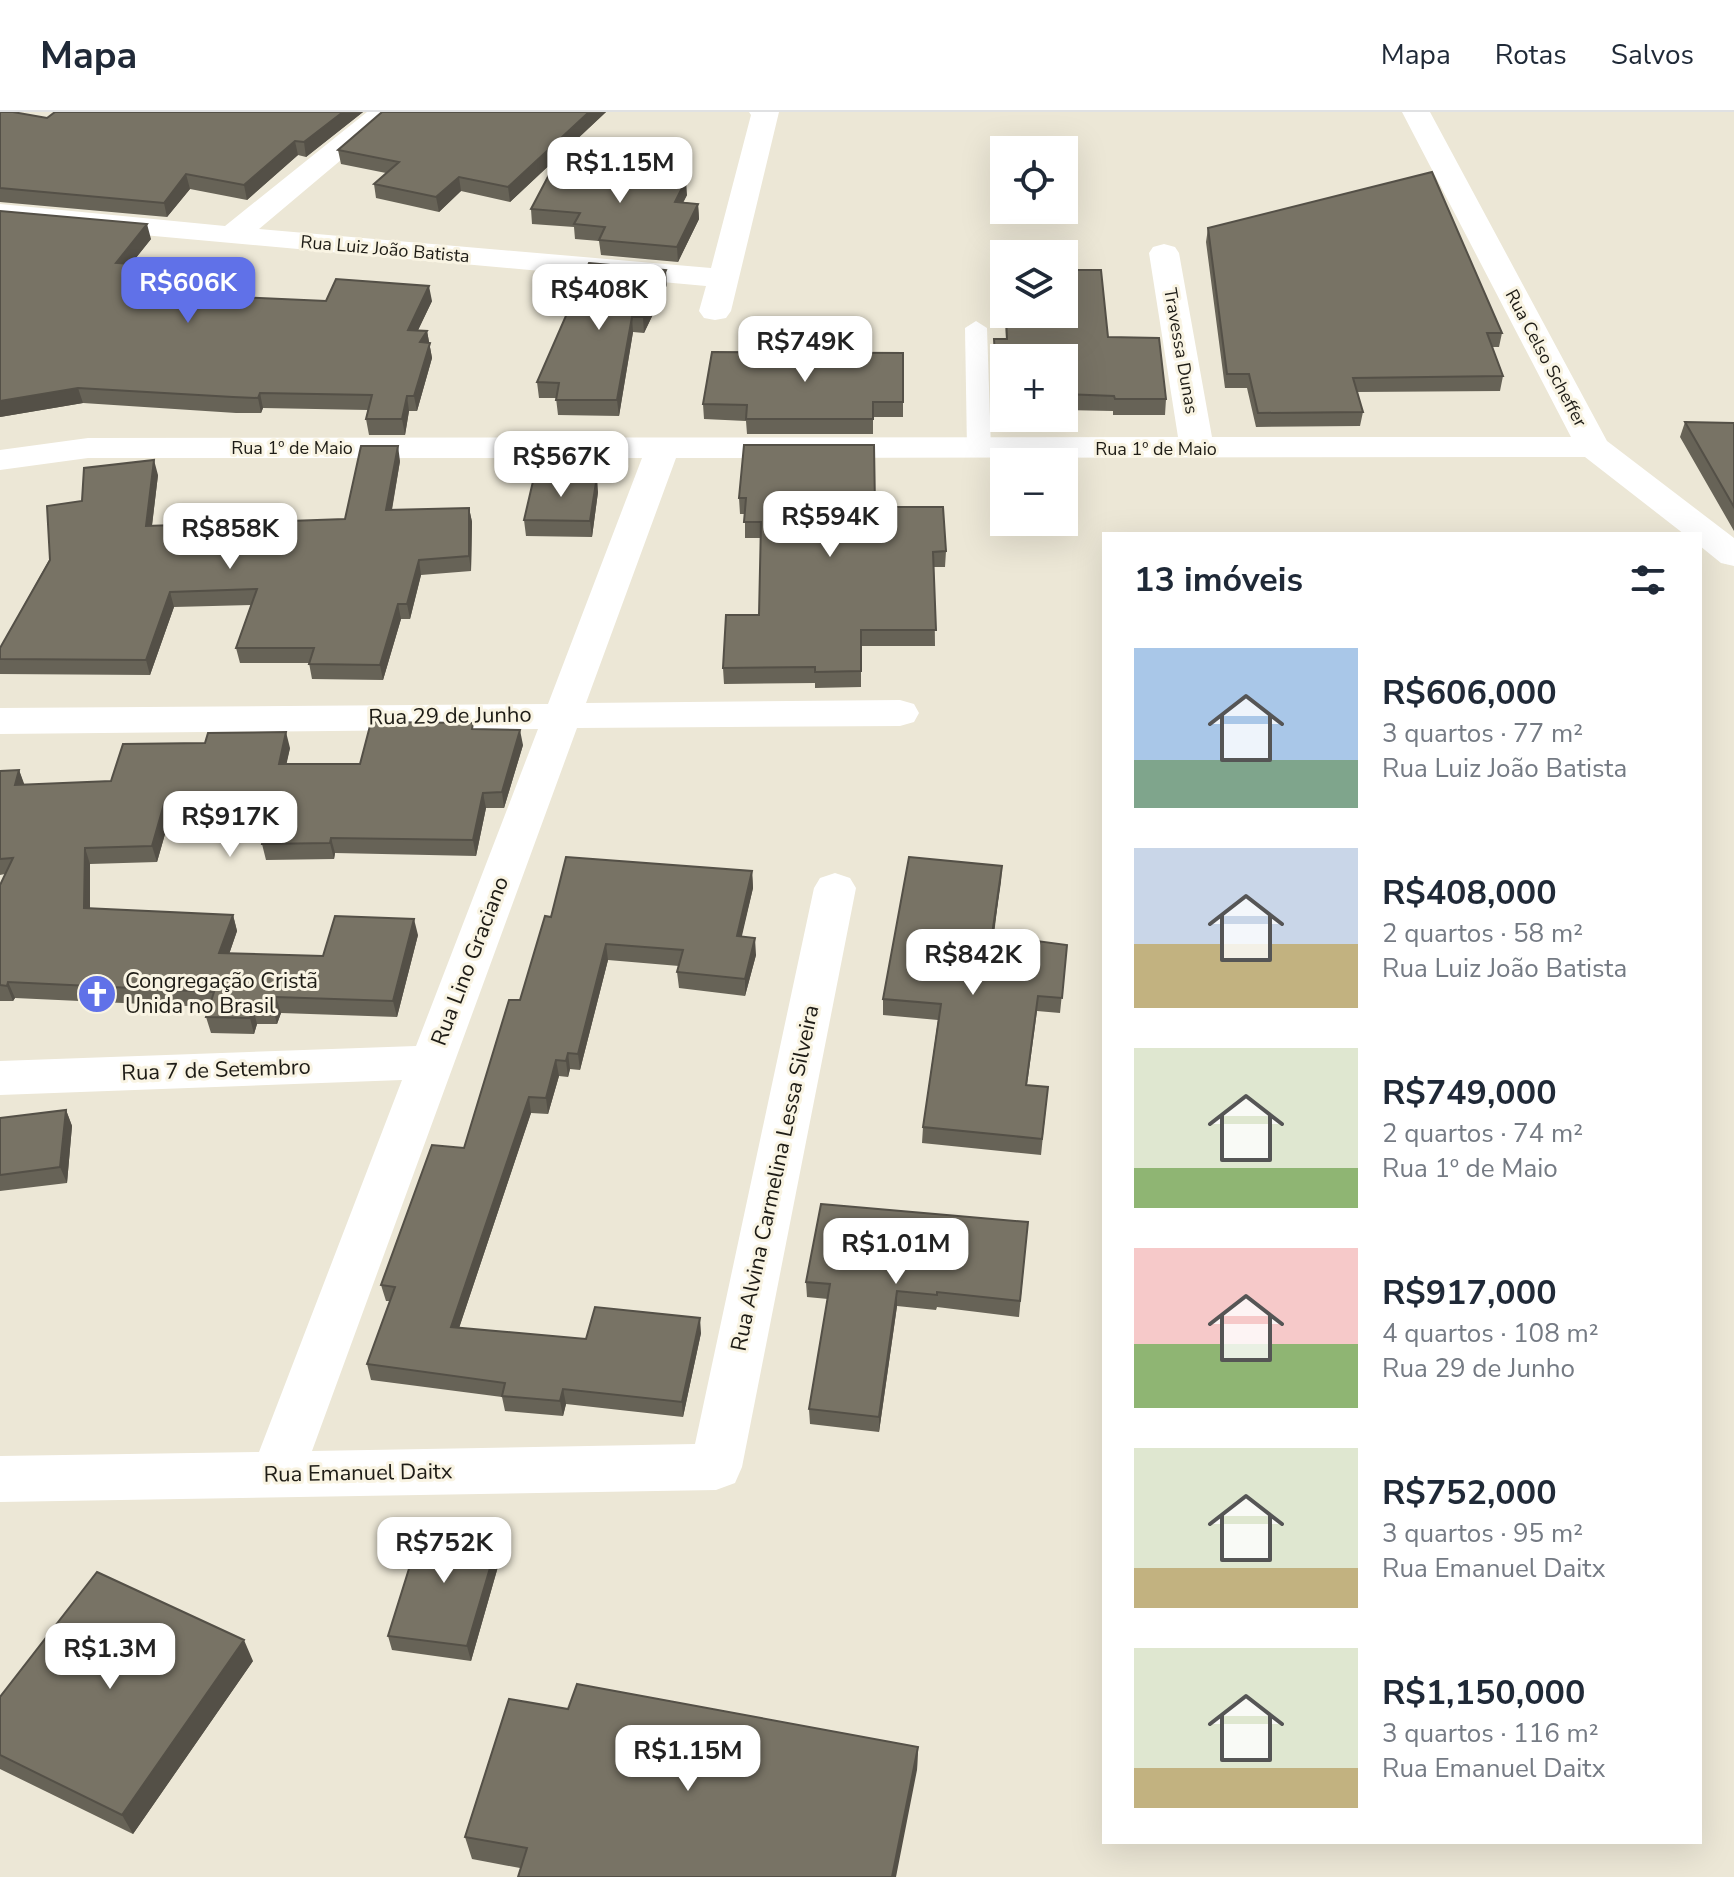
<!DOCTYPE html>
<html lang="pt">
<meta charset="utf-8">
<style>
body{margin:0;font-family:"Nunito Sans",sans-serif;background:#f2f2f3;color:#1f2937;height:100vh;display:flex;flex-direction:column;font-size:30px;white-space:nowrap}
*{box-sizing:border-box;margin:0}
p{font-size:26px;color:#747a83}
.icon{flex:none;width:44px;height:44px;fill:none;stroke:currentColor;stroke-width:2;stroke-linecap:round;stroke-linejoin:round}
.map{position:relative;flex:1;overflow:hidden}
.side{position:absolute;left:1102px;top:420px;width:600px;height:1312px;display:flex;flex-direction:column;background:#fff;border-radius:0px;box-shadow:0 8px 32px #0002}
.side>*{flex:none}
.controls{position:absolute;left:990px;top:24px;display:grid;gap:16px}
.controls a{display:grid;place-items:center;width:88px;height:88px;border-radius:0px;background:#fff;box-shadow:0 8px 32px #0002;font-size:40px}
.price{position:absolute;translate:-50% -68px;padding:0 18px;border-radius:16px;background:#fff;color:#222;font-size:26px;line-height:52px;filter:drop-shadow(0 2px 4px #0008)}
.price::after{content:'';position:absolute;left:50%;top:48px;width:24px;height:18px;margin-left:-12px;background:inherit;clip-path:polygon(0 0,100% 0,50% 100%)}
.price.selected{background:#6071e8;color:#fff}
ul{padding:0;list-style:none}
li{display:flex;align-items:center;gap:24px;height:200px;padding:0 32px}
li span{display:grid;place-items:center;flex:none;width:224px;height:160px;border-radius:0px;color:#555}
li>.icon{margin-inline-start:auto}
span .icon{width:96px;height:96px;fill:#fffc;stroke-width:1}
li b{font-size:34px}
h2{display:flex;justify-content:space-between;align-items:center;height:96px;padding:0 32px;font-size:34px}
header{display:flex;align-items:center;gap:48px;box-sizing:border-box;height:112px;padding:0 40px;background:#fff;border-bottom:2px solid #e0e1e3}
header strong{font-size:38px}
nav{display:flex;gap:44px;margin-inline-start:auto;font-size:28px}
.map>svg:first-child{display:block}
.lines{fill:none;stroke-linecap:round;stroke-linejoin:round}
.lane{fill:#fff;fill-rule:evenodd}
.street{fill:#fff;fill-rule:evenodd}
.wall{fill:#676357}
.shaded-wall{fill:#545047}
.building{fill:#787365;stroke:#545047;stroke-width:2}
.labels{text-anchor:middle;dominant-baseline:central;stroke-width:6;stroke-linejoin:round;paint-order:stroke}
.far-street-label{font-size:18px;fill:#1e1c16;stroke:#f9f4e3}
.street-label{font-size:22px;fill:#1e1c16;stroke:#f9f4e3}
.poi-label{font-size:22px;fill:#1e1c16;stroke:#f9f4e3;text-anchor:start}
</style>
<header>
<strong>Mapa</strong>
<nav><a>Mapa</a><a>Rotas</a><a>Salvos</a></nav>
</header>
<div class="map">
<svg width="1734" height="1765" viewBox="0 0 1734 1765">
<rect width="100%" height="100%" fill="#ece7d6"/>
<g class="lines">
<path class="lane" d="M 976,209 L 987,216 L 991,337 L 987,342 L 971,342 L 967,337 L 965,216 Z"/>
<path class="street" d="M 367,0 L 398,0 L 259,117 L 711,156 L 751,3 L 749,0 L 779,0 L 731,199 L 726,206 L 715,208 L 704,206 L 699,199 L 706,174 L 0,110 L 0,92 L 225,114 Z
M 1402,0 L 1430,0 L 1607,329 L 1734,426 L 1734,454 L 1721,451 L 1700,434 L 1700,422 L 1684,422 L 1585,345 L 676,346 L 586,591 L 900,588 L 914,592 L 919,601 L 914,610 L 900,614 L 577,616 L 312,1339 L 695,1332 L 814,776 L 820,766 L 835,761 L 850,766 L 856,776 L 742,1355 L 735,1371 L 716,1378 L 0,1390 L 0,1344 L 259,1340 L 402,968 L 0,983 L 0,949 L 416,934 L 538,617 L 0,622 L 0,596 L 548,592 L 642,346 L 88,346 L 0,358 L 0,338 L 88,326 L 1178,325 L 1149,141 L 1153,135 L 1164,132 L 1175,135 L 1179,141 L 1212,325 L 1571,325 Z"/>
</g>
<path class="wall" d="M 0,0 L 47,6 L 55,0 L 363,0 L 306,45 L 298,43 L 247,88 L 190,77 L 167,105 L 0,90 Z
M 382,0 L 606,0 L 510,90 L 461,79 L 439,100 L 376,86 L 374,72 L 386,61 L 341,52 L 338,38 Z
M 687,83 L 683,90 L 698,92 L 699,107 L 678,150 L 601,143 L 599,129 L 575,127 L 574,115 L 532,112 L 531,97 Z
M 0,99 L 151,127 L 130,153 L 249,161 L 253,176 L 247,186 L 326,189 L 432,189 L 418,218 L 427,219 L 432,246 L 417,299 L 409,299 L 405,323 L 369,323 L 366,307 L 368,298 L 263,296 L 261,301 L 236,301 L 83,291 L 0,305 Z
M 1208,116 L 1502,221 L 1499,235 L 1492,235 L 1503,264 L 1500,279 L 1357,280 L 1363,300 L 1360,314 L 1256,315 L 1247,276 L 1225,276 L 1206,130 Z
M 667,173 L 644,221 L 633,220 L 619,304 L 558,303 L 556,286 L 539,286 L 537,270 Z
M 1005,202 L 1064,202 L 1108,225 L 1166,287 L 1165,303 L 1113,303 L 1113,299 L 1064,298 L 1064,246 L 1004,246 L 1004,296 L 996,296 L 994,243 L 994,227 L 1006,227 Z
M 903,241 L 903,305 L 873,305 L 873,322 L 747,322 L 746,309 L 704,307 L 703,292 Z
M 1685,310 L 1734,311 L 1734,419 L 1680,325 Z
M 400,349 L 392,398 L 469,396 L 472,410 L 471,459 L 421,463 L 410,507 L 401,507 L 383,568 L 312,567 L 309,551 L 240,551 L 236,536 L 251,493 L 174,495 L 150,563 L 0,562 L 0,536 L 82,389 L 158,363 L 152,414 L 345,407 Z
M 598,380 L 592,425 L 526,424 L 524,408 Z
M 739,386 L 875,395 L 946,439 L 945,455 L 934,455 L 935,534 L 861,534 L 861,575 L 815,576 L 815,571 L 724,572 L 723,556 L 759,503 L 761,426 L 745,426 L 745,402 L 740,402 Z
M 474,617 L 523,633 L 504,696 L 486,696 L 476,744 L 335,741 L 334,747 L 266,748 L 262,732 L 268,707 L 169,708 L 157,750 L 90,752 L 90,796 L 233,803 L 237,819 L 229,842 L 323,844 L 418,823 L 397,905 L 281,901 L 277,912 L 257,912 L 254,922 L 211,921 L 206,905 L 209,895 L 15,886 L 13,889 L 0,889 L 0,773 L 5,762 L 0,763 L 0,659 L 19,658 L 24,673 L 111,669 L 290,636 L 286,652 L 360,652 Z
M 1002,754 L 994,823 L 1067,833 L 1060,901 L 1037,899 L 1027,973 L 1048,975 L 1041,1043 L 922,1031 L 923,1015 L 938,908 L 883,903 L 883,887 Z
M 752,759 L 753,776 L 741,825 L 756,843 L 745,884 L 679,876 L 677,860 L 679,854 L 608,848 L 580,958 L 570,957 L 568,965 L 559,964 L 548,1002 L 531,1001 L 459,1216 L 586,1227 L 701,1221 L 683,1305 L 566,1292 L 563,1304 L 505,1299 L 502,1285 L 371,1268 L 367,1252 L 390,1189 L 386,1189 L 381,1173 L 464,1036 L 551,805 Z
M 66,998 L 72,1014 L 67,1071 L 0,1079 L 0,1006 Z
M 1028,1110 L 1019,1205 L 937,1195 L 936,1198 L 897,1194 L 879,1320 L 810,1312 L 809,1297 L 828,1187 L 807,1185 L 806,1170 Z
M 500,1422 L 503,1437 L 471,1549 L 392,1538 L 388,1524 Z
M 253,1549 L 133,1722 L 0,1657 L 0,1585 Z
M 568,1597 L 918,1635 L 917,1658 L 520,1756 L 472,1747 L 465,1725 Z"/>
<path class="shaded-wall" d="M 343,0 L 363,0 L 306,45 L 304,30 Z
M 589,0 L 606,0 L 510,90 L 508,75 Z
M 295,29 L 298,43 L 247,88 L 244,73 Z
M 186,62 L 190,77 L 167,105 L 164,91 Z
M 459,65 L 461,79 L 439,100 L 436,85 Z
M 686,68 L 687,83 L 676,105 L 675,90 Z
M 698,92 L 699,107 L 678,150 L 677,135 Z
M 147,112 L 151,127 L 120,166 L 116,151 Z
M 666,158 L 667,173 L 644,221 L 643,205 Z
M 249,161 L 253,176 L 238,200 L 234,185 Z
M 429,174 L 432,189 L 411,233 L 408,218 Z
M 632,205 L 633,220 L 619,304 L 617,288 Z
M 427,219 L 432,246 L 417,299 L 414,284 L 420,230 Z
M 78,276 L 83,291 L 0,305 L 0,289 Z
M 260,281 L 263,296 L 261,301 L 258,286 Z
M 407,284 L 409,299 L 405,323 L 402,307 Z
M 398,334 L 400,349 L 389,413 L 386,398 Z
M 154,348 L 158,363 L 150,429 L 146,414 Z
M 597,364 L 598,380 L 592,425 L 590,409 Z
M 469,396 L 472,410 L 471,459 L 469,444 Z
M 419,448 L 421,463 L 410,507 L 407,492 Z
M 170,480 L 174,495 L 150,563 L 146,548 Z
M 398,492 L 401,507 L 383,568 L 380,553 Z
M 520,618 L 523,633 L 504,696 L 502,680 Z
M 286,620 L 290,636 L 283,668 L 279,652 Z
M 19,658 L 25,674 L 15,673 Z
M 483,681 L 486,696 L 476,744 L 473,728 Z
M 164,692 L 169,708 L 157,750 L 152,734 Z
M 331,726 L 335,741 L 334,747 L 330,731 Z
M 85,736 L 90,752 L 90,812 L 84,796 Z
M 1002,754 L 1001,770 L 991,839 L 992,823 Z
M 752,759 L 753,776 L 738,841 L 737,824 Z
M 233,803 L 237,819 L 224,857 L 219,841 Z
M 414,807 L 418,823 L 397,905 L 393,889 Z
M 755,826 L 756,843 L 745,884 L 745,867 Z
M 606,832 L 608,848 L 580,958 L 578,942 Z
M 8,870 L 15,886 L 13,889 L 7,874 Z
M 276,885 L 281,901 L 277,912 L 273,896 Z
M 253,896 L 257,912 L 254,922 L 250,906 Z
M 568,941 L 570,957 L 568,965 L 566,949 Z
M 556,948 L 559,964 L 548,1002 L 546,986 Z
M 529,985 L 531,1001 L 454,1231 L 451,1215 Z
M 66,998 L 72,1014 L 67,1071 L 60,1055 Z
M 897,1179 L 897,1194 L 879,1320 L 879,1305 Z
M 700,1206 L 701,1221 L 683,1305 L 682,1290 Z
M 563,1277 L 566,1292 L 563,1304 L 560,1289 Z
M 500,1422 L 503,1437 L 471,1549 L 467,1534 Z
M 244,1528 L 253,1549 L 133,1722 L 122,1703 Z
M 918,1635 L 917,1658 L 896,1765 L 892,1765 Z"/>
<path class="building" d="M 0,0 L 13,0 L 47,6 L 55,0 L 343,0 L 304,30 L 295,29 L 244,73 L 186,62 L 164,91 L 0,76 Z
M 382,0 L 589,0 L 508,75 L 459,65 L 436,85 L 374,72 L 399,50 L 338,38 Z
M 552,57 L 686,68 L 675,90 L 698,92 L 677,135 L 599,128 L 605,115 L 574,112 L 580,101 L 531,97 Z
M 1432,60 L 1502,221 L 1487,221 L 1503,264 L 1353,266 L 1363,300 L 1258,301 L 1249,262 L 1227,262 L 1208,116 Z
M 0,99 L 147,112 L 116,151 L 249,161 L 234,185 L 326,189 L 336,167 L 429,174 L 408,218 L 427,219 L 420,230 L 430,231 L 414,284 L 407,284 L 402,307 L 366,307 L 372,283 L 260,281 L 258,286 L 233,285 L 78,276 L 0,289 Z
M 589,151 L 666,158 L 643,205 L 632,205 L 617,288 L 556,288 L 559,271 L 537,270 Z
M 1064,158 L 1101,158 L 1108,225 L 1159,226 L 1166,287 L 1115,287 L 1114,284 L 1064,282 L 1064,246 L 1004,246 L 1004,280 L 997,280 L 994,227 L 1007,227 L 1006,202 L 1064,202 Z
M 712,240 L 903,241 L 903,290 L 873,290 L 873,307 L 746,307 L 747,293 L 703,292 Z
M 1685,310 L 1734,311 L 1734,395 Z
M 744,333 L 874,333 L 875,395 L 943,395 L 946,439 L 933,440 L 936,518 L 861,518 L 861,559 L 815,560 L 815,555 L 723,556 L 726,503 L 759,503 L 761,410 L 744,410 L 746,386 L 739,386 Z
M 361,334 L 398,334 L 386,398 L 469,396 L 469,444 L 419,448 L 407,492 L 398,492 L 380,553 L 309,552 L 314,536 L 236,536 L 257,477 L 170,480 L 146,548 L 0,547 L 0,536 L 50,448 L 47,394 L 82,389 L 84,356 L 154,348 L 146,414 L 345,407 Z
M 597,364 L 590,409 L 524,408 L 534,365 Z
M 371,610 L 473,611 L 472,617 L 520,618 L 502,680 L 483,681 L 473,728 L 331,726 L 330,731 L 262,732 L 271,691 L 164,692 L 152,734 L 85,736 L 84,796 L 233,803 L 219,841 L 323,844 L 335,804 L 414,807 L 393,889 L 276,885 L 273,896 L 253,896 L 250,906 L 206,905 L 214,880 L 8,870 L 7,874 L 0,873 L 0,773 L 13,746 L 0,747 L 0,659 L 19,658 L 15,673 L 111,669 L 123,632 L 205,631 L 208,621 L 286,620 L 279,652 L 360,652 Z
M 566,745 L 752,759 L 737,824 L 755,826 L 745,867 L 677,860 L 683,838 L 606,832 L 578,942 L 568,941 L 566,949 L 556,948 L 546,986 L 529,985 L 451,1215 L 586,1227 L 595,1195 L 700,1206 L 682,1290 L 563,1277 L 560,1289 L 502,1284 L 505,1271 L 367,1252 L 395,1175 L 381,1173 L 432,1033 L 464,1036 L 509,888 L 520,888 L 545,804 L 551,805 Z
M 909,745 L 1002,754 L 992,823 L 1067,833 L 1062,886 L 1038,884 L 1026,973 L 1048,975 L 1042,1027 L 923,1015 L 941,892 L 883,887 Z
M 66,998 L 60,1055 L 0,1063 L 0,1006 Z
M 821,1092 L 1028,1110 L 1020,1189 L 937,1180 L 937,1183 L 897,1179 L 879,1305 L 809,1297 L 830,1172 L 806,1170 Z
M 423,1412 L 500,1422 L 467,1534 L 388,1524 Z
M 97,1460 L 244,1528 L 122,1703 L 0,1643 L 0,1585 Z
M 577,1572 L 918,1635 L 892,1765 L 518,1765 L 527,1736 L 465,1725 L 509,1587 L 568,1597 Z"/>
<defs>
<g id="church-disc" transform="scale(2)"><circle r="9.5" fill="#6071e8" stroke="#f9f4e3"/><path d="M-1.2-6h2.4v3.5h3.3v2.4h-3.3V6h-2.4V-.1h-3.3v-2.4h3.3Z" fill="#fff"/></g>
</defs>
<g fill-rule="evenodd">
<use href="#church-disc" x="97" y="882"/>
</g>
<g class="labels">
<g class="far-street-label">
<text transform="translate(385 137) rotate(5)">Rua Luiz João Batista</text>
<text transform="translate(1181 239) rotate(80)">Travessa Dunas</text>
<text transform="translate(1546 246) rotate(62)">Rua Celso Scheffer</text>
<text x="292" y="336">Rua 1º de Maio</text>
<text x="1156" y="337">Rua 1º de Maio</text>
</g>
<g class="street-label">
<text transform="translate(450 604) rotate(-1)">Rua 29 de Junho</text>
<text transform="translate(470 849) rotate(-69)">Rua Lino Graciano</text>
<text transform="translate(216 958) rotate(-2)">Rua 7 de Setembro</text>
<text transform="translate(775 1066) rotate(-78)">Rua Alvina Carmelina Lessa Silveira</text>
<text transform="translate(358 1361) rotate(-1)">Rua Emanuel Daitx</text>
</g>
<g class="poi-label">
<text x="125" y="869">Congregação Cristã<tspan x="125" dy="25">Unida no Brasil</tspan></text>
</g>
</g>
</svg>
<div class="controls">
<a><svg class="icon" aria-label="locate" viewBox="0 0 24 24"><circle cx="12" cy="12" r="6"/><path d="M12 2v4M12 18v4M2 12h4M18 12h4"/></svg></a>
<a><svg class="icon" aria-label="layers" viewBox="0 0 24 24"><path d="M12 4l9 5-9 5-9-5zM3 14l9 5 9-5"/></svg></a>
<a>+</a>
<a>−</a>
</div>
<b class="price" style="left:620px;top:93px">R$1.15M</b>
<b class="price selected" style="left:188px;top:213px">R$606K</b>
<b class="price" style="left:599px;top:220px">R$408K</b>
<b class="price" style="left:805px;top:272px">R$749K</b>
<b class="price" style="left:561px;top:387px">R$567K</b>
<b class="price" style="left:830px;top:447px">R$594K</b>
<b class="price" style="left:230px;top:459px">R$858K</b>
<b class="price" style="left:230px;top:747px">R$917K</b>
<b class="price" style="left:973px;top:885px">R$842K</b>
<b class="price" style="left:896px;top:1174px">R$1.01M</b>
<b class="price" style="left:444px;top:1473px">R$752K</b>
<b class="price" style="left:110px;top:1579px">R$1.3M</b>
<b class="price" style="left:688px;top:1681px">R$1.15M</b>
<section class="side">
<h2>13 imóveis<svg class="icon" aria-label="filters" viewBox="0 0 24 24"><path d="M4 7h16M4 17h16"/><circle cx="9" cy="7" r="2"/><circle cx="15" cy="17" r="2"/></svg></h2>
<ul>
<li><span style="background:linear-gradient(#a9c7e8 70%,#7fa58c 0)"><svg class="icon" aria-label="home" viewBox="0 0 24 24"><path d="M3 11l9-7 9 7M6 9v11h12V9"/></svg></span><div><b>R$606,000</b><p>3 quartos · 77 m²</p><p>Rua Luiz João Batista</p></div></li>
<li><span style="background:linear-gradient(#c9d6e8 60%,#c2b280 0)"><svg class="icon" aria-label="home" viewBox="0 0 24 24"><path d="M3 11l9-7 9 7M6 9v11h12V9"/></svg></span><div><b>R$408,000</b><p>2 quartos · 58 m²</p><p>Rua Luiz João Batista</p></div></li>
<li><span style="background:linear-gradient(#dfe7d0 75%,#8fb573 0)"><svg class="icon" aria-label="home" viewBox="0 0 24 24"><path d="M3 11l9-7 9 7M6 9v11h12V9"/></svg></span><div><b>R$749,000</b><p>2 quartos · 74 m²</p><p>Rua 1º de Maio</p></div></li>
<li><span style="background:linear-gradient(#f6c9c9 60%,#8fb573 0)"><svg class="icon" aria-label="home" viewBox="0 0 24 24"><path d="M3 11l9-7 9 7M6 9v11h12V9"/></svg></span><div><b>R$917,000</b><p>4 quartos · 108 m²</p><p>Rua 29 de Junho</p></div></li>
<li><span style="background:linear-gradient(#dfe7d0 75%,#c2b280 0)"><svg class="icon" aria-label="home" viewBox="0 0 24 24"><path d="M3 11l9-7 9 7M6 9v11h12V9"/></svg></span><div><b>R$752,000</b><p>3 quartos · 95 m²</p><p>Rua Emanuel Daitx</p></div></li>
<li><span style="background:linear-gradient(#dfe7d0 75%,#c2b280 0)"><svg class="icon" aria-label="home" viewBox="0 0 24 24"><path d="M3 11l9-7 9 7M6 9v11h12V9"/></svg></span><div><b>R$1,150,000</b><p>3 quartos · 116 m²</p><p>Rua Emanuel Daitx</p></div></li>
</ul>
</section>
</div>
